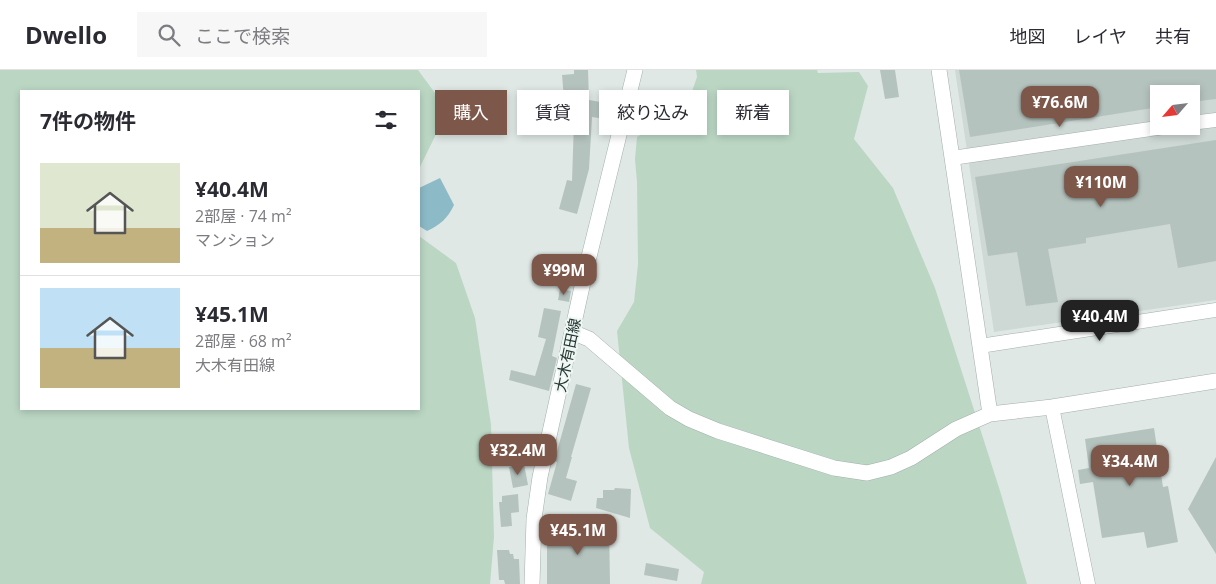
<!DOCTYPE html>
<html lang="ja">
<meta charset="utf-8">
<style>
body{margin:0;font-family:"Open Sans","Noto Sans JP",sans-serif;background:#f7f7f7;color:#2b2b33;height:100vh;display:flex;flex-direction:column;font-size:19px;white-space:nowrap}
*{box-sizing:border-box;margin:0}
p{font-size:16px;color:#7c7c81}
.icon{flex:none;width:28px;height:28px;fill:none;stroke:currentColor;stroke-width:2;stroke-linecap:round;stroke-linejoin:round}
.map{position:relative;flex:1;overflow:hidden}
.sheet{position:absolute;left:20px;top:20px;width:400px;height:320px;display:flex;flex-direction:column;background:#fff;border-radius:0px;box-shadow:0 2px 8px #0003}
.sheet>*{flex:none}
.guide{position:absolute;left:435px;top:20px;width:475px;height:45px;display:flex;gap:10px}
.needle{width:32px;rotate:242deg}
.buttons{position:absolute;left:1150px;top:15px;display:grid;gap:10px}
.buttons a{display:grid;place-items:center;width:50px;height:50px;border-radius:0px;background:#fff;box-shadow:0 2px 8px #0003;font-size:25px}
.price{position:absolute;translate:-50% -42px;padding:0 11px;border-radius:10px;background:#7c574a;color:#fff;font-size:16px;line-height:32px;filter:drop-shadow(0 1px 2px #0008)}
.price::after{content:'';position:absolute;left:50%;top:30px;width:15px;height:11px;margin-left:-8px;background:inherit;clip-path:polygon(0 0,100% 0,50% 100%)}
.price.active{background:#222;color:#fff}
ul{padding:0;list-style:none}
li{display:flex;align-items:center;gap:15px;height:125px;padding:0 20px}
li+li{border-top:1px solid #e1e1e2}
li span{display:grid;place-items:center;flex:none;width:140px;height:100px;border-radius:0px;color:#555}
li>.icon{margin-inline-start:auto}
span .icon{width:60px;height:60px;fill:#fffc;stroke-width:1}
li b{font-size:21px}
h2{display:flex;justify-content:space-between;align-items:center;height:60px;padding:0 20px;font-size:21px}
.pill{padding:0 18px;border-radius:0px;background:#fff;box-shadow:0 2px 8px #0003;font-size:18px;line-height:45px}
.pill.active{background:#7c574a;color:#fff}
header{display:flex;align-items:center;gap:30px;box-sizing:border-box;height:70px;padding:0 25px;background:#fff;border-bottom:1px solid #e1e1e2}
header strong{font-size:24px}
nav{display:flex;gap:28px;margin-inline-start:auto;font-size:18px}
.search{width:350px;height:45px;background:#f7f7f7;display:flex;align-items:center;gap:12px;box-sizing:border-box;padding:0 18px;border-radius:0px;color:#7c7c81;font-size:19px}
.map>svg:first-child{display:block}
.built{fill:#ced8d4;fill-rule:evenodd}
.green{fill:#bbd7c4}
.water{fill:#8dbac7}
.building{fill:#b5c3be}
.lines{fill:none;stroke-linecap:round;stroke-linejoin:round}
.minor-casing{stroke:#a3afac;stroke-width:15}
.tertiary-casing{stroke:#a3afac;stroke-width:16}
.secondary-casing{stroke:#a0b3ad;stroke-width:16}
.minor{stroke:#fff;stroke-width:14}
.tertiary{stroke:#fff;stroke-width:15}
.secondary{stroke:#fff;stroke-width:15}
.labels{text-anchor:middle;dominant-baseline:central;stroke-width:4;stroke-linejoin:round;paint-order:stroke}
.street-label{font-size:15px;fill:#223632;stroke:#eff6f3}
</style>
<header>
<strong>Dwello</strong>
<div class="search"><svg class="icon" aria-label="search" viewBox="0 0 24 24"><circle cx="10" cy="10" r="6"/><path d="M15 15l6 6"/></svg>ここで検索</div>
<nav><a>地図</a><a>レイヤ</a><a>共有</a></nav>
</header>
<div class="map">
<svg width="1216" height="514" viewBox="0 0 1216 514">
<rect width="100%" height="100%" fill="#dfe8e5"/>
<path class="built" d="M 955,0 L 1216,0 L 1216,230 L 994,262 ZM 1159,24 L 1191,24 L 1191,56 L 1159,56 Z"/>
<path class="green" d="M 0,0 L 418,0 L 435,23 L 442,52 L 419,99 L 419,21 L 21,21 L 21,339 L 419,339 L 419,166 L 456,193 L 475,248 L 491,355 L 494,467 L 490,514 L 0,514 Z
M 696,0 L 817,0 L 818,3 L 859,2 L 868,16 L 854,69 L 893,118 L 935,218 L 1001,424 L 1027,514 L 701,514 L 704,502 L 650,458 L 629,378 L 617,261 L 634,232 L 638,194 L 637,112 L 635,89 L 637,67 L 687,36 L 697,7 Z"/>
<path class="water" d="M 440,108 L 454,135 C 448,148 440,155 427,161 L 419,156 L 419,118 Z"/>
<path class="building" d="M 574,0 L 588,0 L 589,30 L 617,35 L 613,50 L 592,47 L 589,99 L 577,144 L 559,139 L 567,110 L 572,111 L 574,51 L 565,53 L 559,30 L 564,29 L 562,5 L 574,4 Z
M 880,0 L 895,0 L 899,27 L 885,29 Z
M 959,0 L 1216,0 L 1216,29 L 1191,32 L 1191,24 L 1159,24 L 1159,37 L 970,67 Z
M 1216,70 L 1216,191 L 1178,198 L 1170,154 L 1086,168 L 1086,173 L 1048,179 L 1058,232 L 1026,236 L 1017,182 L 988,186 L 975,107 Z
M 560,219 L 571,221 L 569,232 L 558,230 Z
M 544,238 L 561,241 L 552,286 L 557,288 L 549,321 L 509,310 L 511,300 L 535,306 L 546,269 L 538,267 Z
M 576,314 L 591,318 L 571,387 L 572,387 L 566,408 L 577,411 L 571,431 L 548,424 L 557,392 L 554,391 L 557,381 Z
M 1154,358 L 1163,417 L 1168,416 L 1178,472 L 1147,478 L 1144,462 L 1102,468 L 1093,412 L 1080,414 L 1078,400 L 1089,398 L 1085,369 Z
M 1216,387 L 1216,484 L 1188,439 Z
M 524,394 L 528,415 L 513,418 L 509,397 Z
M 615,418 L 631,419 L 630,448 L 596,438 L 597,428 L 603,428 L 603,420 L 614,420 Z
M 518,424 L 519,442 L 511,443 L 512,456 L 501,457 L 499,432 L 502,432 L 502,426 Z
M 543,452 L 564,452 L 564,469 L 595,469 L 596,452 L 609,452 L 610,514 L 547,514 L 547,464 L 543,464 Z
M 497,480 L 509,480 L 510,484 L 513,484 L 514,489 L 519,489 L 520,514 L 505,514 L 504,510 L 499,510 Z
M 646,493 L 679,499 L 677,511 L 644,505 Z"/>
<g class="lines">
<g class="minor-casing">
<path id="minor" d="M 1191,53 L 1216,50
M 952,88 L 1171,56
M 980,276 L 1216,240
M 1052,337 L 1088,514"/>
</g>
<g class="tertiary-casing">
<path id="tertiary" d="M 939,0 L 990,344
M 572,262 L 589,269 L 670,338 L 689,349 L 718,361 L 834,398 L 867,403 L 891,397 L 911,388 L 956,359 L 990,344 L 1052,337 L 1216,311"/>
</g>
<g class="secondary-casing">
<path id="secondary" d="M 532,514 L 534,449 L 540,407 L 585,203 L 635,0"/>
</g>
<use href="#minor" class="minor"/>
<use href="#tertiary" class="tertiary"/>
<use href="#secondary" class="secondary"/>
</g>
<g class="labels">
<g class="street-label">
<text transform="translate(567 285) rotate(-78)">大木有田線</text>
</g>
</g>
</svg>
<div class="buttons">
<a><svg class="needle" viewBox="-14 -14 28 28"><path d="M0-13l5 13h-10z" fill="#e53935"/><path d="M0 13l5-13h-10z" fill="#7c7c81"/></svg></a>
</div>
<b class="price" style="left:1060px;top:58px">¥76.6M</b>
<b class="price" style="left:1101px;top:138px">¥110M</b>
<b class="price" style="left:564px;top:226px">¥99M</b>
<b class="price active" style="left:1100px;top:272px">¥40.4M</b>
<b class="price" style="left:518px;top:406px">¥32.4M</b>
<b class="price" style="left:1130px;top:417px">¥34.4M</b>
<b class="price" style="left:578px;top:486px">¥45.1M</b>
<div class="guide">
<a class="pill active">購入</a>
<a class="pill">賃貸</a>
<a class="pill">絞り込み</a>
<a class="pill">新着</a>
</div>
<section class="sheet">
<h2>7件の物件<svg class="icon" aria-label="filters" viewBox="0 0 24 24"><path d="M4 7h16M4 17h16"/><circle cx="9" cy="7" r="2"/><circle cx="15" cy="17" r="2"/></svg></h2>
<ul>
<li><span style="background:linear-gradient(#dfe7d0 65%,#c2b280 0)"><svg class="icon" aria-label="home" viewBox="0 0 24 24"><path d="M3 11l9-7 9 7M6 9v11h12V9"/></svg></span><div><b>¥40.4M</b><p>2部屋 · 74 m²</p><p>マンション</p></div></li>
<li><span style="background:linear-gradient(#bfe0f5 60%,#c2b280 0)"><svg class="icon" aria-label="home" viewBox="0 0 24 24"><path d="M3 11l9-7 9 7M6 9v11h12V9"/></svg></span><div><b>¥45.1M</b><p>2部屋 · 68 m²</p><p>大木有田線</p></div></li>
</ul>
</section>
</div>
